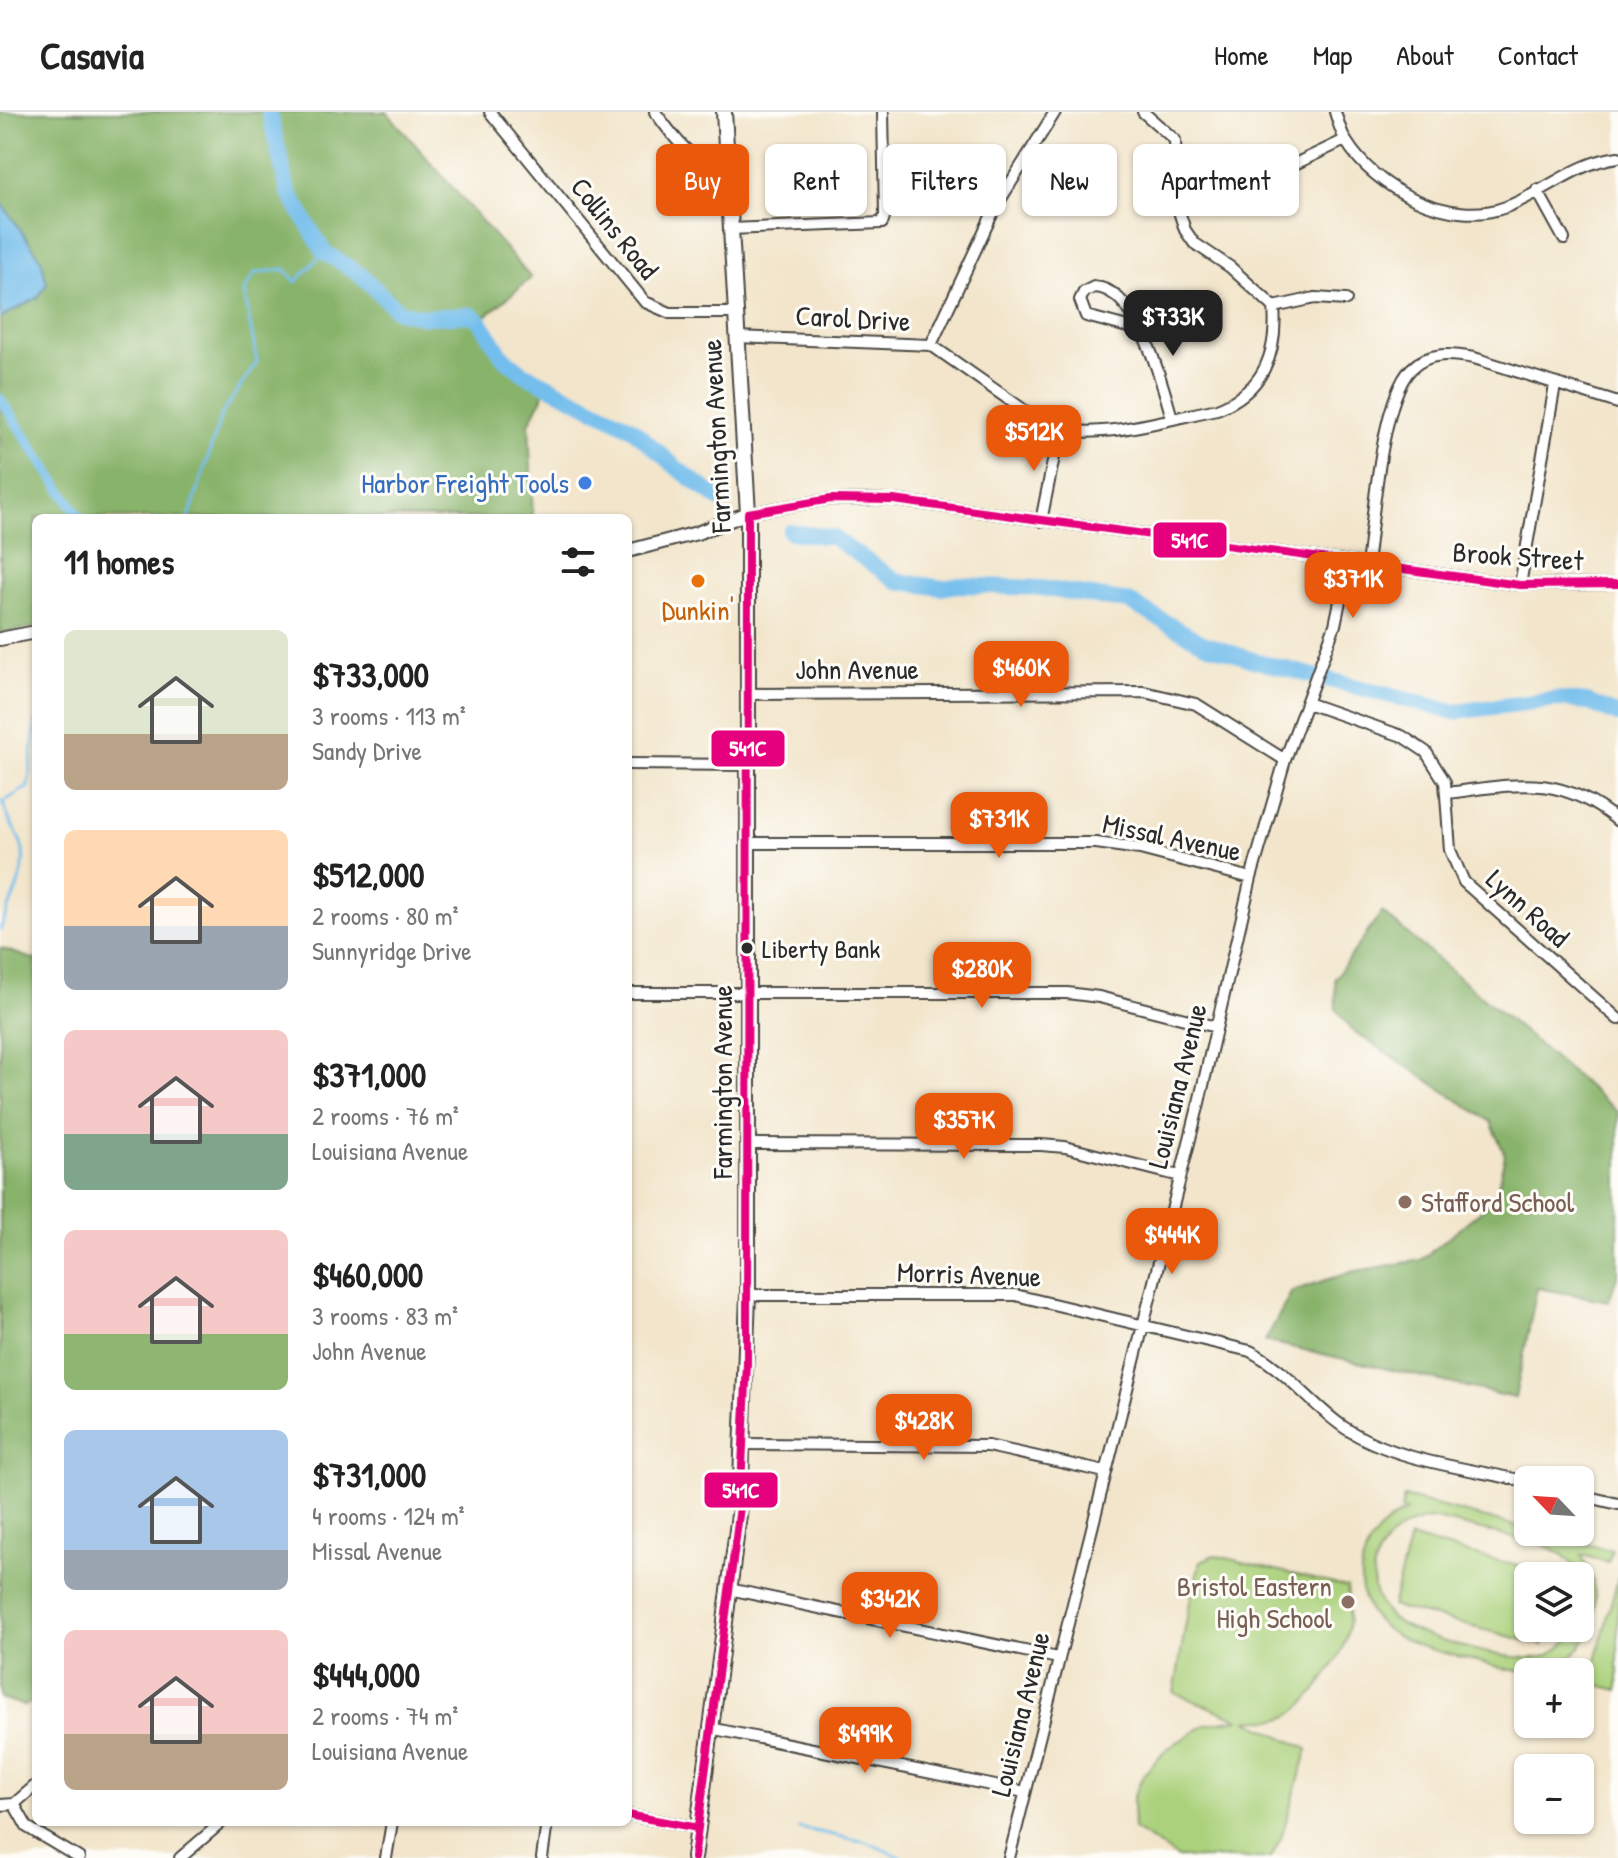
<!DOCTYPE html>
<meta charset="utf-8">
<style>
body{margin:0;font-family:"Patrick Hand",sans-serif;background:#f6f6f6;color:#222;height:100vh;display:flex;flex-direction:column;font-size:30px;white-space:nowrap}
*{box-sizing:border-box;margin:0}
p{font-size:26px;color:#767676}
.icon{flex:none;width:44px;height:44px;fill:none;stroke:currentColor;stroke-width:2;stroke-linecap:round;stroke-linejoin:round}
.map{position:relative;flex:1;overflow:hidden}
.panel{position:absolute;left:32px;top:402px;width:600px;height:1312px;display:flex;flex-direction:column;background:#fff;border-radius:12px;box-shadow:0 2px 6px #0004}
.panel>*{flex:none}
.hud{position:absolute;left:656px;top:32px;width:760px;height:72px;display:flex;gap:16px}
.needle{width:52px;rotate:295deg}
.controls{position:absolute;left:1514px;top:1354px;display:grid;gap:16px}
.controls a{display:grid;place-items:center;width:80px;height:80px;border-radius:12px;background:#fff;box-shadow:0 2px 6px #0004;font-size:40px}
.price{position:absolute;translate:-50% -68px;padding:0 18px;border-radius:16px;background:#ea580c;color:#fff;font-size:26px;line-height:52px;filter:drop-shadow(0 2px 4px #0008)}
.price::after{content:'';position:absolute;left:50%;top:48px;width:24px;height:18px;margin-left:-12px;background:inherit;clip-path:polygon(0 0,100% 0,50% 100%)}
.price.active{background:#222;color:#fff}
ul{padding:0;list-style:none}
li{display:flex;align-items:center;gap:24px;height:200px;padding:0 32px}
li span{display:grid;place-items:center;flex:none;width:224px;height:160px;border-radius:12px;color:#555}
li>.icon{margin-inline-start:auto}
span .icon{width:96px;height:96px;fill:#fffc;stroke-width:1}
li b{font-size:34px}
h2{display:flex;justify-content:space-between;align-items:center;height:96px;padding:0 32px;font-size:34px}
.tag{padding:0 28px;border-radius:12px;background:#fff;box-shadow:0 2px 6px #0004;font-size:28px;line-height:72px}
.tag.active{background:#ea580c;color:#fff}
header{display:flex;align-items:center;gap:48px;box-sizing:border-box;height:112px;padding:0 40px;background:#fff;border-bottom:2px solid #e0e0e0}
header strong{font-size:38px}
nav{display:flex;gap:44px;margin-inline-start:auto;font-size:28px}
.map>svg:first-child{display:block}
.green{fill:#abd17b;stroke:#6b7e53;stroke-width:2;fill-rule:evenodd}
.forest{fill:#88b36b;stroke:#5a6f4b;stroke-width:2}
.water{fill:#73beec;stroke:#4f748c;stroke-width:2}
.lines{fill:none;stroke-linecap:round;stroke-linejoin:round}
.stream{stroke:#73beec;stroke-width:3}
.canal{stroke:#73beec;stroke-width:10}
.river{stroke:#73beec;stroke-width:16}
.minor-casing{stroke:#494743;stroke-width:14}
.major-casing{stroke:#494743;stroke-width:16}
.highway-casing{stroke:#494743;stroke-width:18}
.minor{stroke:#fff;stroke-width:10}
.major{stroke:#fff;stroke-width:12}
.highway{stroke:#fff;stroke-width:14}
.bus-1-casing{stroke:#fdfcf7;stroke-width:14}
.bus-1{stroke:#e5007d;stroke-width:8}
.shop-dot{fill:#3f7fe0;stroke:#fdfcf7;stroke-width:3}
.food-dot{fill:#e8710a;stroke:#fdfcf7;stroke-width:3}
.bus-dot{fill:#2b2b2b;stroke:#fdfcf7;stroke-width:3}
.education-dot{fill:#8d6e63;stroke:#fdfcf7;stroke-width:3}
.labels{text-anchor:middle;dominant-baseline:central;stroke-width:6;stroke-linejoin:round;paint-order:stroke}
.bus-label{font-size:26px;fill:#2b2b2b;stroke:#fdfcf7;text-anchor:start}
.street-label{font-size:28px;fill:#2b2b2b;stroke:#fdfcf7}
.shop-label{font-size:28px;fill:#366cbe;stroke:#fdfcf7;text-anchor:end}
.food-label{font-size:28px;fill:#c56008;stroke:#fdfcf7}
.education-label{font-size:28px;fill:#785e54;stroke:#fdfcf7;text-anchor:start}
.line-badge{stroke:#fdfcf7;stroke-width:3}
.badge-label{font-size:22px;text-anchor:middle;font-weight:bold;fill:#fff}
</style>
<header>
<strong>Casavia</strong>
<nav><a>Home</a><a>Map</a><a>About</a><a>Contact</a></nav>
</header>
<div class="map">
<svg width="1618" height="1746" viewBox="0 0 1618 1746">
<rect width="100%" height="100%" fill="#fdfcf7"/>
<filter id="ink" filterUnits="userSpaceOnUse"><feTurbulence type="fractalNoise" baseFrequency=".0125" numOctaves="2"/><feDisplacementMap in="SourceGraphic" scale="16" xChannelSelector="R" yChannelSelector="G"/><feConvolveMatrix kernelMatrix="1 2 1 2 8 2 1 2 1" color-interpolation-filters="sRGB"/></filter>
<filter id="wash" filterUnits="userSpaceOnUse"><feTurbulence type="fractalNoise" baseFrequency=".006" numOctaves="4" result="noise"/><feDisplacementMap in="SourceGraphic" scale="32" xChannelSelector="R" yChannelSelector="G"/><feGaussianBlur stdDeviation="1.8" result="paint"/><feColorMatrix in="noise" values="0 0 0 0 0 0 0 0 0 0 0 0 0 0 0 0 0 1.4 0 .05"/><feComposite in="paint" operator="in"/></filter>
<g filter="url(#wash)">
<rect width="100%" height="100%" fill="#f2e5cb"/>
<path class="green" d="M 1404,1385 L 1528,1417 L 1528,1420 L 1612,1438 L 1608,1450 L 1581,1443 C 1609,1486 1596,1548 1540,1558 C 1516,1563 1491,1552 1468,1547 C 1420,1535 1357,1524 1361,1460 C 1364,1432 1381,1411 1406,1399 L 1401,1397 ZM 1436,1407 L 1543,1433 C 1586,1449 1586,1477 1580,1516 C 1568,1527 1560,1540 1542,1545 C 1514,1552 1405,1524 1386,1501 C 1353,1460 1388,1407 1436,1407 Z
M 1410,1426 L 1557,1464 L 1528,1464 L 1528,1516 L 1547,1516 L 1543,1533 L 1392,1494 Z
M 1214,1443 L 1347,1475 C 1354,1523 1344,1541 1316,1578 C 1309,1586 1298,1599 1289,1604 C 1276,1610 1259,1608 1246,1608 L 1308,1637 L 1281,1726 L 1271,1746 L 1178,1746 L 1134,1717 L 1133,1686 L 1144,1662 L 1167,1637 L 1206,1612 L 1239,1607 L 1174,1581 C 1183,1535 1186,1494 1201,1449 Z
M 1618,1465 L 1618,1578 L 1590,1571 Z"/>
<path class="forest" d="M 0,0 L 387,0 L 531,166 L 480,209 L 503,245 L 547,276 L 529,312 L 533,406 L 36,406 L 36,515 L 0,521 Z
M 1382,800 L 1618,1000 L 1618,1161 L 1609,1189 L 1537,1176 L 1515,1286 L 1265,1229 L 1292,1179 L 1351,1160 L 1421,1148 L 1495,1087 L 1505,1043 L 1491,1010 L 1352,918 L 1336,897 L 1335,866 Z
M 0,836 L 36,848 L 36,1587 L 25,1594 L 0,1586 Z"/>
<path class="water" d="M 0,89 L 41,147 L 47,172 L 37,186 L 0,206 Z"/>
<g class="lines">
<path class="stream" d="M 189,406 L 221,303 L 257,250 L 244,179 L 255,161 L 285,157 L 296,170 L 324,140
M 0,818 C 8,795 31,755 21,731 C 15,716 6,706 3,690 L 28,675 L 36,609
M 799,1716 L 867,1730 L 902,1746"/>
<path class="canal" d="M 0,287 L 80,406"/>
<path class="river" d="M 269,0 L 288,79 L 324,140 L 361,163 L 398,199 L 425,205 L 471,203 L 480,209 L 503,245 L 523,261 L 630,315 L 678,357 L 720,388
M 790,420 L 832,425 L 897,469 L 942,476 L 958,473 L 1041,476 L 1129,490 L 1203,531 L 1256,549 L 1454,600 L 1558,587 L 1587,590 L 1618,603"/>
</g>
</g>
<g filter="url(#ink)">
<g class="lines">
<g class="minor-casing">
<path id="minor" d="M 490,0 L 645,190 L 670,201 L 735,201
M 655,0 C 675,25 690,54 725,51
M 1143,0 L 1175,28 L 1177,93 L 1185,118 L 1194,131 L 1230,155 L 1274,195
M 1335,0 C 1338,9 1341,21 1346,29 C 1375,77 1450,116 1506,95 C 1546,80 1574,51 1618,45
M 1297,51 L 1345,28
M 1537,78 L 1564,127
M 730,117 L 882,111 L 885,103 L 883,0
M 1274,195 L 1315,186 L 1346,188
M 1139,218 L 1086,204 L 1080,188 L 1084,180 L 1094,175 C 1138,176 1162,271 1172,306
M 737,225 L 931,233 L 1041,310 C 1086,334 1167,307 1217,297 C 1262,280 1278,242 1274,195
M 931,233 L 995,96 L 1055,0
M 748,401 L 831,387 L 894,388 L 1520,473 L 1618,472
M 1041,409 L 1059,320
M 1367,453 C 1373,409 1381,287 1411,257 C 1429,239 1452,242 1474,246 L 1618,291
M 1520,473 L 1555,273
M 748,582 L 1144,580 L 1196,592 L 1285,648
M 1307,591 L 1402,624 L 1426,640 L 1445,670 L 1450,738 L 1464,770 L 1618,907
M 628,652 L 748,653
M 1448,681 C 1517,672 1560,661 1618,709
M 747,731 L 1096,731 L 1140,737 L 1251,766
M 628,881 L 1067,881 L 1099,885 L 1216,915
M 749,1032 L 1041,1033 L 1065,1035 L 1180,1064
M 748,1183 L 1015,1183 L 1250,1239 C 1287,1258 1311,1293 1345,1316 C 1397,1350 1469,1356 1528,1370
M 743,1332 L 988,1334 L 1105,1360
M 1580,1383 L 1618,1392
M 729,1477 L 1058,1546
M 710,1616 L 1025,1680
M 14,1692 L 27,1715 L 79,1746
M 14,1692 L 36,1673
M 0,1693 L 14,1692
M 628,1703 L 698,1716
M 180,1746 L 222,1710
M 386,1746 L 392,1710
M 542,1746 L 547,1710
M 1009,1746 L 1198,995 L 1251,766 L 1285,648 L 1335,513 L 1348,451"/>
</g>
<g class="major-casing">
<path id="major" d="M 628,439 L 697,421 L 748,401
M 0,527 L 36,520"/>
</g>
<g class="highway-casing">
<path id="highway" d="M 694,1746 L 740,1395 L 748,1183 L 748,401 L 724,0"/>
</g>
<use href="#minor" class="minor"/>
<use href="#major" class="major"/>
<use href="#highway" class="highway"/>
<g class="bus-1-casing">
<path id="bus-1" d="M 628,1703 L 698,1716
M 694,1746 L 740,1395 L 747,1251 L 748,401 L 831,387 L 894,388 L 1520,473 L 1618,472"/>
</g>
<use href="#bus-1" class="bus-1"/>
</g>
</g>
<circle class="shop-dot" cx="585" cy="371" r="8"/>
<circle class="food-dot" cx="698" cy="469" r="8"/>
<circle class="bus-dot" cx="747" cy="836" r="7"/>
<g class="education-dot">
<circle cx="1405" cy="1090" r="8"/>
<circle cx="1348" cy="1490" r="8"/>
</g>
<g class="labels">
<g class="bus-label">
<text x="762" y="836">Liberty Bank</text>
</g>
<g class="street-label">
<text transform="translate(615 116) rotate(51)">Collins Road</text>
<text transform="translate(853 206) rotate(3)">Carol Drive</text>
<text transform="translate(716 324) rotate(-93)">Farmington Avenue</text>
<text transform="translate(1518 444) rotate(4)">Brook Street</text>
<text x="857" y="557">John Avenue</text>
<text transform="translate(1172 725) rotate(12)">Missal Avenue</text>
<text transform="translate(1528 796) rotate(42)">Lynn Road</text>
<text transform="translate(722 970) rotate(-90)">Farmington Avenue</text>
<text transform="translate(1177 974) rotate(-76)">Louisiana Avenue</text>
<text transform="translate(969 1162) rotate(2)">Morris Avenue</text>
<text transform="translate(1020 1602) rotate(-76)">Louisiana Avenue</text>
</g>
<g class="shop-label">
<text x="569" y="371">Harbor Freight Tools</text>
</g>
<g class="food-label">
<text x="698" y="498">Dunkin'</text>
</g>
<g class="education-label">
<text x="1421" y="1090">Stafford School</text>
<text x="1332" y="1474" text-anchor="end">Bristol Eastern<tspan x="1332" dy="32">High School</tspan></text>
</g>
</g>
<g class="line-badge">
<rect x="1152" y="409" width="76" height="38" rx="8" fill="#e5007d"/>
<rect x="710" y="617" width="76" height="39" rx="8" fill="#e5007d"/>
<rect x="703" y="1359" width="76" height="38" rx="8" fill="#e5007d"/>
</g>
<g class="badge-label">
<text x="1190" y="436">541C</text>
<text x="748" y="644">541C</text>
<text x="741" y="1386">541C</text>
</g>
</svg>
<div class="controls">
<a><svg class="needle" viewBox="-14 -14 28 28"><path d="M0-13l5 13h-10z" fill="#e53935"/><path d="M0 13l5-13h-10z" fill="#767676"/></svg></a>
<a><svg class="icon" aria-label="layers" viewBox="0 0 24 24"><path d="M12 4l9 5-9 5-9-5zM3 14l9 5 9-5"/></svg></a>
<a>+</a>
<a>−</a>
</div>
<b class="price active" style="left:1173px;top:246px">$733K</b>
<b class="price" style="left:1034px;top:361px">$512K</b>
<b class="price" style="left:1353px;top:508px">$371K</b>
<b class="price" style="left:1021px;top:597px">$460K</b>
<b class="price" style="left:999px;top:748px">$731K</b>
<b class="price" style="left:982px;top:898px">$280K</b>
<b class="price" style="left:964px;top:1049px">$357K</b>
<b class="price" style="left:1172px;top:1164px">$444K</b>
<b class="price" style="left:924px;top:1350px">$428K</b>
<b class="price" style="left:890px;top:1528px">$342K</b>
<b class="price" style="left:865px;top:1663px">$499K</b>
<div class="hud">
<a class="tag active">Buy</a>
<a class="tag">Rent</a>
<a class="tag">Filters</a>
<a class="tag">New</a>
<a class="tag">Apartment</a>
</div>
<section class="panel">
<h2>11 homes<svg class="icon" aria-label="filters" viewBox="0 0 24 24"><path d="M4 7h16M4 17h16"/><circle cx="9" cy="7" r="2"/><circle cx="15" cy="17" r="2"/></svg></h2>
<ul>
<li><span style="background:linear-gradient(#dfe7d0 65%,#b9a48a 0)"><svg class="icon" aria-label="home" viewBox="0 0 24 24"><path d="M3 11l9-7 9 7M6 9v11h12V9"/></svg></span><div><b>$733,000</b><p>3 rooms · 113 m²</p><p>Sandy Drive</p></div></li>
<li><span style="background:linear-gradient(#ffd9b3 60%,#9aa5b1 0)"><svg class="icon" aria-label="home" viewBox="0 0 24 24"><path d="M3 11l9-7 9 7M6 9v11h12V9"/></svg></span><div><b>$512,000</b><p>2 rooms · 80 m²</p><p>Sunnyridge Drive</p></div></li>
<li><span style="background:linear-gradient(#f6c9c9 65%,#7fa58c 0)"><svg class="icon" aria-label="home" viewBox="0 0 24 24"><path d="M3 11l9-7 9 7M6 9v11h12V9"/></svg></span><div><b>$371,000</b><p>2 rooms · 76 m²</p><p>Louisiana Avenue</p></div></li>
<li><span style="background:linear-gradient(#f6c9c9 65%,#8fb573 0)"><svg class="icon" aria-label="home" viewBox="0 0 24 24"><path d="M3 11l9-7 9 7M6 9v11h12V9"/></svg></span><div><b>$460,000</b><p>3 rooms · 83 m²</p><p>John Avenue</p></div></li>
<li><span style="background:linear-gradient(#a9c7e8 75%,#9aa5b1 0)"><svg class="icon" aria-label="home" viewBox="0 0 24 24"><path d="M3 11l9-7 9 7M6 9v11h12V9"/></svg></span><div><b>$731,000</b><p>4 rooms · 124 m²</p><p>Missal Avenue</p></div></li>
<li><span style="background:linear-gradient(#f6c9c9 65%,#b9a48a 0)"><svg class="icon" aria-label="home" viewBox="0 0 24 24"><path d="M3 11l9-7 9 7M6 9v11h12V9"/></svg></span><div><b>$444,000</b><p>2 rooms · 74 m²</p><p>Louisiana Avenue</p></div></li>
</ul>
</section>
</div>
